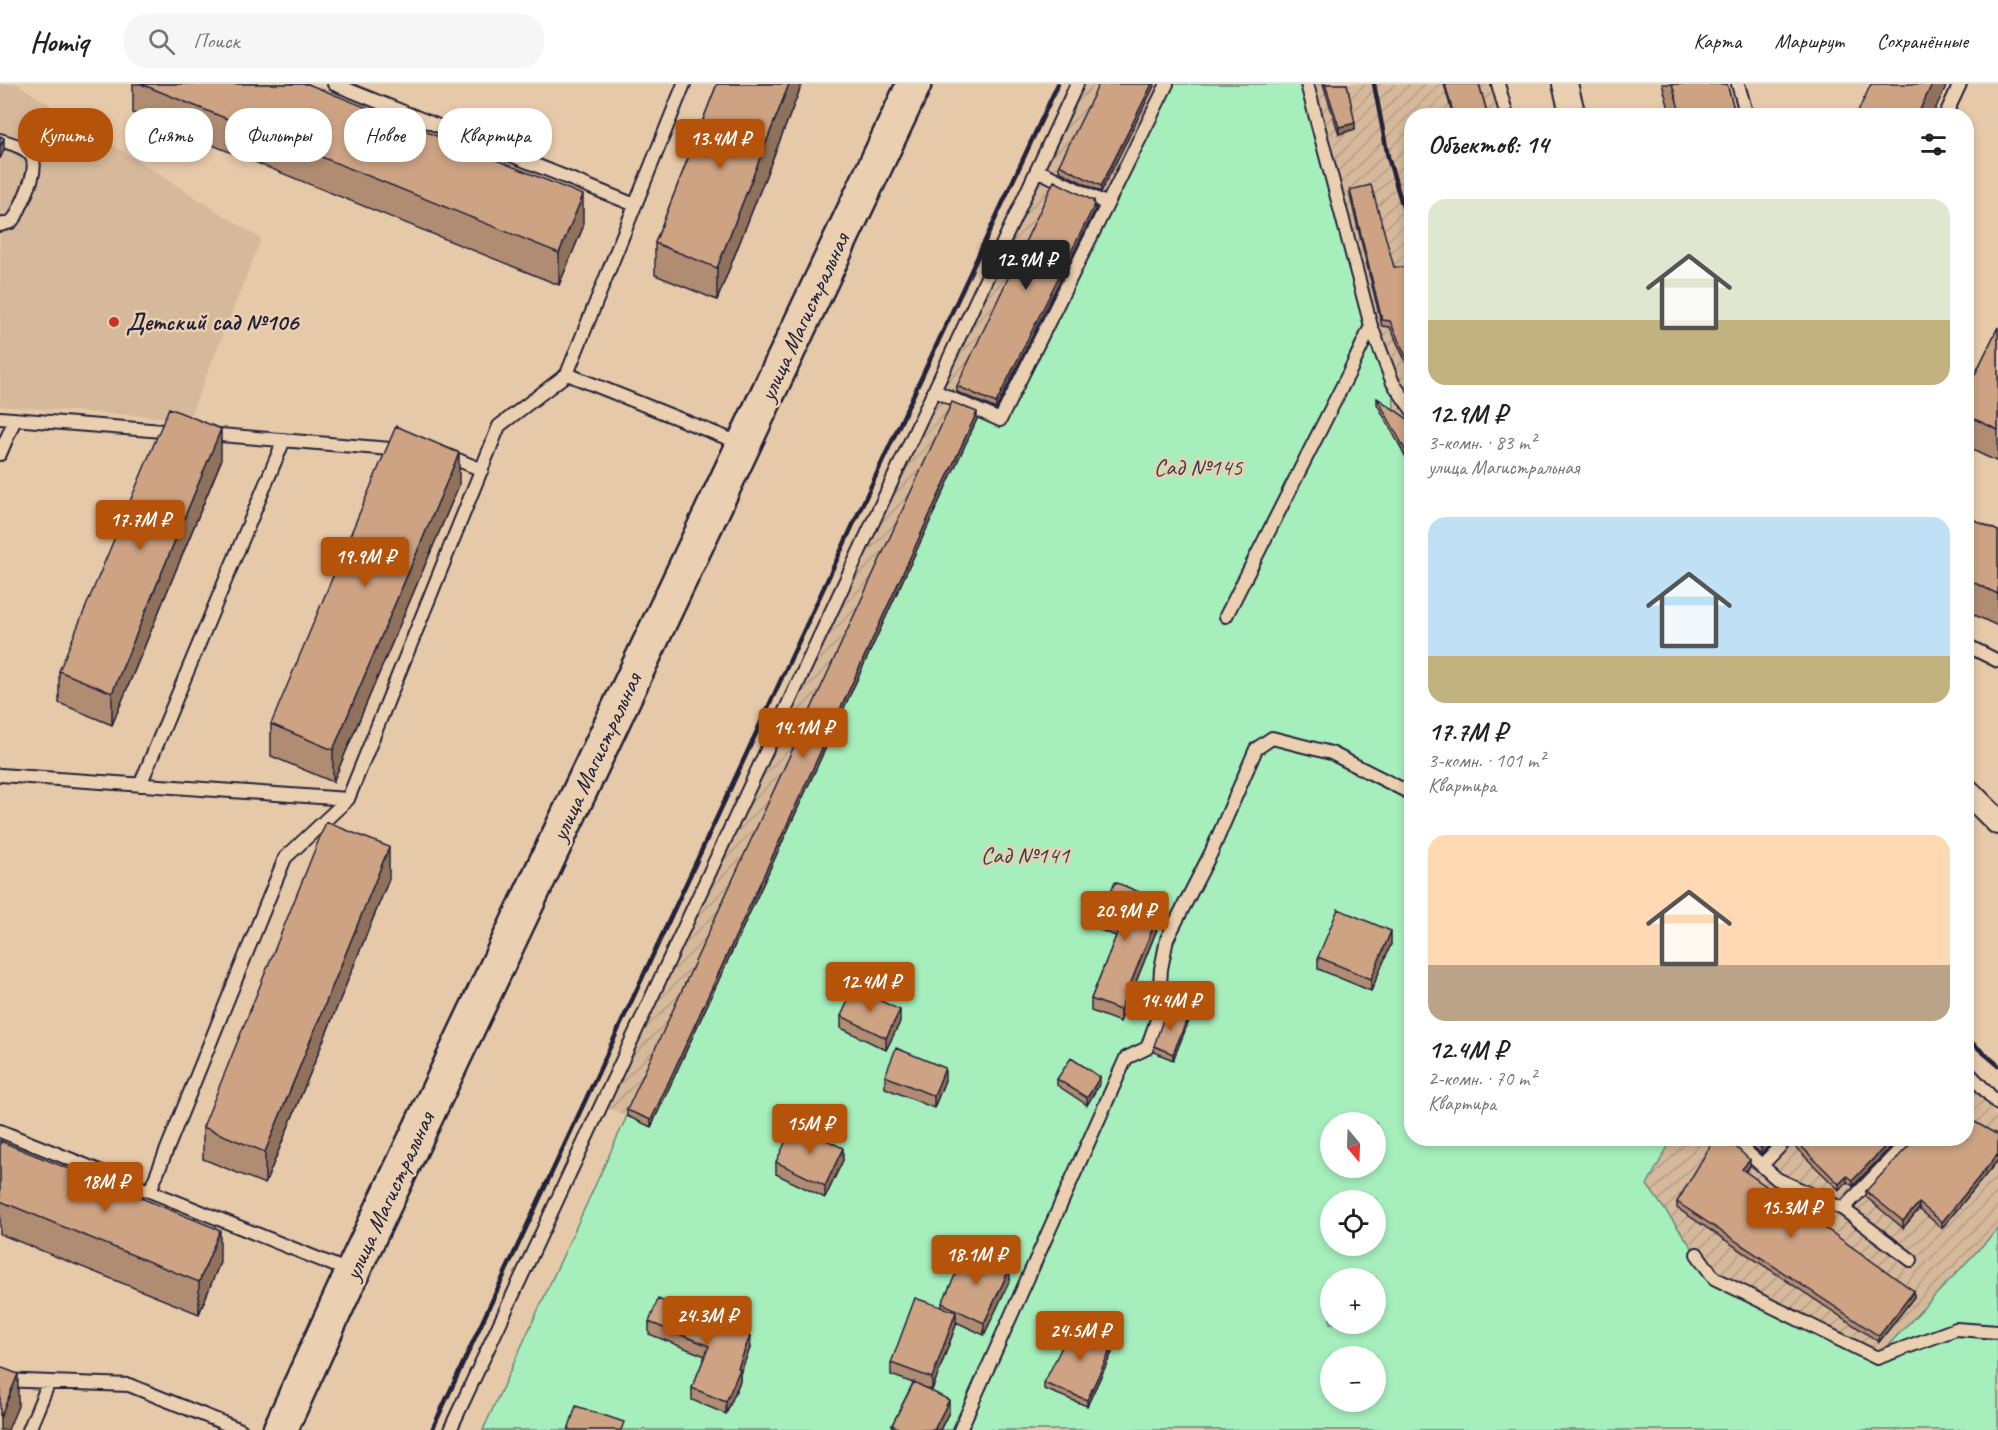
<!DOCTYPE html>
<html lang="ru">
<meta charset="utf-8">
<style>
body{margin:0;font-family:Caveat,sans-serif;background:#f6f6f6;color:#222;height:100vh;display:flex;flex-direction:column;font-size:22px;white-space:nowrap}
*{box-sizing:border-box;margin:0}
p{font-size:20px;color:#767676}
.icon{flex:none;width:33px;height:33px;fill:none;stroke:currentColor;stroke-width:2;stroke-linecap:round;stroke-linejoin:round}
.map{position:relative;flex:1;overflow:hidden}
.details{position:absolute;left:1404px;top:24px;width:570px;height:1038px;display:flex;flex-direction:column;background:#fff;border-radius:24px;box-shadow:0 3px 9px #0003}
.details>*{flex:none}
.hud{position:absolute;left:18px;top:24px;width:570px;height:54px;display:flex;gap:12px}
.needle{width:39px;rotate:161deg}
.controls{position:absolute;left:1320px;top:1028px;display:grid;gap:12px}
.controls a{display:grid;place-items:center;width:66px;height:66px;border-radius:50%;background:#fff;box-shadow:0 3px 9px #0003;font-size:30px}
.price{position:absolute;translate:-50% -51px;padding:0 14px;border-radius:6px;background:#b45309;color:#fff;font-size:20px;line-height:39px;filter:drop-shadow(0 2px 3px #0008)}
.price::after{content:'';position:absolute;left:50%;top:36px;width:18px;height:14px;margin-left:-9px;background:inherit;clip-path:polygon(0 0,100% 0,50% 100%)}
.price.selected{background:#222;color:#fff}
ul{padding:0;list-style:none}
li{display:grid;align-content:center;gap:12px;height:318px;padding:0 24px}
li span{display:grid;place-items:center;height:186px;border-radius:18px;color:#555}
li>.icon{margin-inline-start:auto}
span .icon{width:108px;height:108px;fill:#fffc;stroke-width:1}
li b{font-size:26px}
h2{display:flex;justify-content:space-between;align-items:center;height:72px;padding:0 24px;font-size:26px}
.pill{padding:0 21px;border-radius:24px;background:#fff;box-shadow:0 3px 9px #0003;font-size:21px;line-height:54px}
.pill.selected{background:#b45309;color:#fff}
header{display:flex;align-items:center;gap:36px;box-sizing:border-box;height:84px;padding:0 30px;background:#fff;border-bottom:2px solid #e0e0e0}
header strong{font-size:28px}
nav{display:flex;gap:33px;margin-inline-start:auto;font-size:21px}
.search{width:420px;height:54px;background:#f6f6f6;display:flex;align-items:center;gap:15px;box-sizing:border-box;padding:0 21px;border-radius:24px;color:#767676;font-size:22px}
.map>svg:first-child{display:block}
.built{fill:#d6b89a}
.industrial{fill:url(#industrial-furrows)}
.garden{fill:#a6efbd;stroke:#64887c;stroke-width:1.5;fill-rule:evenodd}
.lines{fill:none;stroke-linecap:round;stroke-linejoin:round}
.lane-casing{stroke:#22223b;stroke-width:16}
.street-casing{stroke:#22223b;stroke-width:28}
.secondary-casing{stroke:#22223b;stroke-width:38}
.lane{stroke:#ead0b1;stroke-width:12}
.street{stroke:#ead0b1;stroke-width:24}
.secondary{stroke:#ead0b1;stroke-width:33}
.rail{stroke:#22223b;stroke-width:4.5}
.wall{fill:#b08c72;stroke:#22223b;stroke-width:1.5}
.shaded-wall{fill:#90725c;stroke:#22223b;stroke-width:1.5}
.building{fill:#cda384;stroke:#22223b;stroke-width:1.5}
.poi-dot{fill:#c8321e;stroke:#ead0b1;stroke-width:2}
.labels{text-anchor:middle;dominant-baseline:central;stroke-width:5;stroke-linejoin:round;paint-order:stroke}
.street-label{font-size:24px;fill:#22223b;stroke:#ead0b1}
.poi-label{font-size:24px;font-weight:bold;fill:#22223b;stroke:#ead0b1;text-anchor:start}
.park-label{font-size:24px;fill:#36414e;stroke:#ead0b1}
</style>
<header>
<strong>Homiq</strong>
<div class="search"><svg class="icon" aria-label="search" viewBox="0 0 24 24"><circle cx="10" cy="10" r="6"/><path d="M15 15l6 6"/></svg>Поиск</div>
<nav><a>Карта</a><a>Маршрут</a><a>Сохранённые</a></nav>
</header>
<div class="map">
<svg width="1998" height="1346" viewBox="0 0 1998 1346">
<defs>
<pattern id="industrial-furrows" width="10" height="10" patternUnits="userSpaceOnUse" patternTransform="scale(1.5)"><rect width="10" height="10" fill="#d6b89a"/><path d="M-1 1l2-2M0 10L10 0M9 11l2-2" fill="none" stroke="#b79e86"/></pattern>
</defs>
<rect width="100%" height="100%" fill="#e6c9a9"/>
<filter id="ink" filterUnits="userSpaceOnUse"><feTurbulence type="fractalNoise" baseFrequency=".0167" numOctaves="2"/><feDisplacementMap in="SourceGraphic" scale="12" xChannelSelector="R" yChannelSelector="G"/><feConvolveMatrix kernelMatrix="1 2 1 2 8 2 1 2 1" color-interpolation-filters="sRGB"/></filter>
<g filter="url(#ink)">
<path class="built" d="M 0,0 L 17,0 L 261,155 L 189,335 L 0,322 Z"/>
<path class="industrial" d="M 1077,0 L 1167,0 L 1000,336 L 980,327 L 651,1043 L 601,1021 Z
M 1307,0 L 1498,0 L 1507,31 L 1412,32 L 1411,384 L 1394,352 Z
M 1967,1000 L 1983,1015 L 1998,1035 L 1998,1145 L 1877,1274 L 1714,1194 L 1647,1101 L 1672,1055 L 1966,1054 Z"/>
<path class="garden" d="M 1167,0 L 1307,0 L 1393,299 L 1395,352 L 1411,384 L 1412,1054 L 1672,1055 L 1647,1101 L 1714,1194 L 1877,1273 L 1998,1145 L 1998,1346 L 483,1346 L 627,1032 L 651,1042 L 980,327 L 1000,336 ZM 1330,1038 L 1376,1038 L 1376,1083 L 1330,1083 ZM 1330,1116 L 1376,1116 L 1376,1161 L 1330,1161 ZM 1330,1194 L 1376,1194 L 1376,1239 L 1330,1239 ZM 1330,1272 L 1376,1272 L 1376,1317 L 1330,1317 Z"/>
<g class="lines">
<g class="lane-casing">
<path id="lane" d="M 334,0 L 635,121
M 1307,0 L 1371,242 L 1393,299 L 1412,326
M 1498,0 L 1507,32
M 1738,0 L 1747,32
M 1945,32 L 1960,0
M 0,56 C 9,59 23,62 30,70 C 42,83 22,118 16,132 L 11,138 L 0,141
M 1037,86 L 1107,120
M 567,290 L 742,360
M 935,307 L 1000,336 L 1167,0
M 0,334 L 175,348
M 208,350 L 403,366
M 0,370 L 15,335
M 444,370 L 482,386
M 1226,532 L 1350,287 L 1371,242
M 1966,561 L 1998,577
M 0,691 L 348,715
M 140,701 L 284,356
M 1966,986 L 1998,1020
M 0,1047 L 351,1188
M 1731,1054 L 1777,1095 L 1843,1125 L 1911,1176
M 1762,1081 L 1788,1054
M 150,1107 L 285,774 L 348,715 L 499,342 L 567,290 L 684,0
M 1843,1125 L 1911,1054
M 1697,1170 L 1714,1194 L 1877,1274 L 1956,1245 L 1998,1248
M 0,1296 L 129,1301 L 241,1346
M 29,1346 L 49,1298
M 450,1346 L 1077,0
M 960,1346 L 1126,974 L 1147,964 L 1158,933 L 1161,885 L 1167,855 L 1211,769 L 1256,665 L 1272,654 L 1331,669 L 1412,710"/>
</g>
<g class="street-casing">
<path id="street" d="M 1565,0 L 1573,32
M 1966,706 L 1998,738"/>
</g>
<g class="secondary-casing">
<path id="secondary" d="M 280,1346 L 352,1189 L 914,0"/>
</g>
<use href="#lane" class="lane"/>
<use href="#street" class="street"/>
<use href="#secondary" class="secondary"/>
<path class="rail" d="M 1374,0 L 1388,73 L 1412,153
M 1966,954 L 1998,981
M 432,1346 L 1058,0"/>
</g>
<path class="wall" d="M 133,0 L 308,0 L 583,143 L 559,201 L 133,29 Z
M 717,0 L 802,0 L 717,216 L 655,191 L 655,159 Z
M 1155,0 L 1101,108 L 1059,87 L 1059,81 Z
M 1323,0 L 1347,0 L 1355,45 L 1339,50 Z
M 1444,0 L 1479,0 L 1488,32 L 1453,32 Z
M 1662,0 L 1727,0 L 1736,32 L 1671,32 Z
M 1350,106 L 1394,183 L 1412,201 L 1412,292 L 1390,243 L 1382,242 L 1350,112 Z
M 1094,119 L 1095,126 L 1086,143 L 996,325 L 957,308 L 957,302 Z
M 1998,243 L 1998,378 L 1966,363 L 1966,309 Z
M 1377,314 L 1412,338 L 1412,384 L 1377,320 Z
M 977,335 L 651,1043 L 627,1032 L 627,1026 Z
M 221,377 L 112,641 L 59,619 L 59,587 Z
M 459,401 L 333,698 L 271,672 L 271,640 Z
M 1966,432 L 1998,447 L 1998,542 L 1966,527 Z
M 389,795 L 265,1100 L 203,1075 L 203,1043 Z
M 1163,830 L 1120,938 L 1091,927 L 1091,915 L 1116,852 L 1100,846 L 1100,833 Z
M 1391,860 L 1371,907 L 1318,885 L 1318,873 Z
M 841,932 L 900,938 L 886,966 L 841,944 Z
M 1188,939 L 1173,976 L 1154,968 L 1154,962 Z
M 885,992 L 945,996 L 934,1024 L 885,1004 Z
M 1057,995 L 1100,999 L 1087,1021 L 1057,1001 Z
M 1998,1051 L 1998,1076 L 1942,1144 L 1919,1125 L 1903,1144 L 1866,1113 L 1866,1107 Z
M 1744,1054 L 1776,1054 L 1761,1070 Z
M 1793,1054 L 1899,1054 L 1853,1102 L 1847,1098 L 1839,1106 L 1793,1061 Z
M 0,1057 L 220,1178 L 199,1230 L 0,1150 Z
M 843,1076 L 825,1114 L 776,1090 L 776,1078 Z
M 1750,1082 L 1745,1088 L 1914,1213 L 1879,1258 L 1677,1124 L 1677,1118 Z
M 1010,1196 L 984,1251 L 956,1238 L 956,1241 L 932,1306 L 923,1303 L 949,1328 L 940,1346 L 892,1346 L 892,1341 L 913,1299 L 891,1291 L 891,1279 L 942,1224 L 942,1219 Z
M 649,1238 L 750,1264 L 740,1290 L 740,1297 L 726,1330 L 692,1316 L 692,1304 L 705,1272 L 649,1250 Z
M 1115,1262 L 1087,1322 L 1044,1305 L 1044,1299 Z"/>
<path class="shaded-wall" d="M 789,0 L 802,0 L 717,216 L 717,184 Z
M 1152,0 L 1155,0 L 1101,108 L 1101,102 Z
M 1932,0 L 1947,0 L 1932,32 L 1917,32 Z
M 1355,39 L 1355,45 L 1339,50 L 1339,43 Z
M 4,54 L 4,66 L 0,75 L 0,63 Z
M 583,111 L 583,143 L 559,201 L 559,169 Z
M 1094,117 L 1095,126 L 996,325 L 996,319 Z
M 977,328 L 977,335 L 651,1043 L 651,1036 Z
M 221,345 L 221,377 L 112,641 L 112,609 Z
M 459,369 L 459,401 L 333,698 L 333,666 Z
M 389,763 L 389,795 L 265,1100 L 265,1068 Z
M 1163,818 L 1163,830 L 1120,938 L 1120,926 Z
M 1391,847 L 1391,860 L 1371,907 L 1371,895 Z
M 900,926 L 900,938 L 886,966 L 886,954 Z
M 1188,933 L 1188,939 L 1173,976 L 1173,970 Z
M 945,984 L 945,996 L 934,1024 L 934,1012 Z
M 1100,993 L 1100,999 L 1087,1021 L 1087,1014 Z
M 1770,1054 L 1776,1054 L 1761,1070 L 1761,1064 Z
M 1893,1054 L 1899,1054 L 1853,1102 L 1853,1096 Z
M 843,1064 L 843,1076 L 825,1114 L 825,1102 Z
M 1998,1070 L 1998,1076 L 1942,1144 L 1942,1138 Z
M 1750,1076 L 1750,1082 L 1742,1091 L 1742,1085 Z
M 1847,1092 L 1847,1098 L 1839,1106 L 1839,1100 Z
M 1919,1119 L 1919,1125 L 1903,1144 L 1903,1137 Z
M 220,1146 L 220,1178 L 199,1230 L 199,1198 Z
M 1010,1184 L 1010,1196 L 984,1251 L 984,1239 Z
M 1914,1207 L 1914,1213 L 1879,1258 L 1879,1252 Z
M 956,1228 L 956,1241 L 932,1306 L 932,1294 Z
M 750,1252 L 750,1264 L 740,1290 L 740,1297 L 726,1330 L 726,1318 L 738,1284 Z
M 1115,1256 L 1115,1262 L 1087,1322 L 1087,1316 Z
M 18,1290 L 18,1322 L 8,1346 L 0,1346 L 0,1334 Z
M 949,1316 L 949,1328 L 940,1346 L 934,1346 Z"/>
<path class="building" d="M 141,0 L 308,0 L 583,111 L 559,169 Z
M 717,0 L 789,0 L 717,184 L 655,159 Z
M 1099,0 L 1152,0 L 1101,102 L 1059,81 Z
M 1325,0 L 1347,0 L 1355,39 L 1339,43 Z
M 1445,0 L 1479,0 L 1488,32 L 1454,32 Z
M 1672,0 L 1727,0 L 1736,32 L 1681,32 Z
M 1871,0 L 1932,0 L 1917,32 L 1856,32 Z
M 0,52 L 4,54 L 0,63 Z
M 1054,97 L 1094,117 L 1093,118 L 1095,120 L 996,319 L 957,302 Z
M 1371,101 L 1394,183 L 1404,183 L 1412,201 L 1412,286 L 1390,237 L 1382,236 L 1350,106 Z
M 1998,243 L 1998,346 L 1966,331 L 1966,309 Z
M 1377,314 L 1412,338 L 1412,378 Z
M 952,318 L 977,328 L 651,1036 L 627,1026 Z
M 169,324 L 221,345 L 112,609 L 59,587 Z
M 396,342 L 459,369 L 333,666 L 271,640 Z
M 1966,432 L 1998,447 L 1998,510 L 1966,495 Z
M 326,738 L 389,763 L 265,1068 L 203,1043 Z
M 1115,798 L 1163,818 L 1120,926 L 1091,915 L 1120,842 L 1100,833 Z
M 1338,825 L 1391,847 L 1371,895 L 1318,873 Z
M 854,904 L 900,926 L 886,954 L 841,932 Z
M 1166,927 L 1188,933 L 1173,970 L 1154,962 Z
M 896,964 L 945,984 L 934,1012 L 885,992 Z
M 1071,974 L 1100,993 L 1087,1014 L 1057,995 Z
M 1966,1033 L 1998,1051 L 1998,1070 L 1942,1138 L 1919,1119 L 1903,1137 L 1866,1107 L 1916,1054 L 1966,1054 Z
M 794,1040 L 843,1064 L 825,1102 L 776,1078 Z
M 1715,1054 L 1726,1054 L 1750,1076 L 1742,1085 L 1914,1207 L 1879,1252 L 1677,1118 Z
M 1751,1054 L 1770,1054 L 1761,1064 Z
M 1793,1054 L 1893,1054 L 1853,1096 L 1847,1092 L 1839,1100 Z
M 0,1057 L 220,1146 L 199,1198 L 0,1117 Z
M 968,1164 L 1010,1184 L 984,1239 L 942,1219 Z
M 915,1214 L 956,1228 L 932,1294 L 891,1279 Z
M 658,1215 L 750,1252 L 738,1284 L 740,1285 L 726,1318 L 692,1304 L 709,1262 L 649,1238 Z
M 1074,1239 L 1115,1256 L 1087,1316 L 1044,1299 Z
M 0,1283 L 18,1290 L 0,1334 Z
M 914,1298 L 949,1316 L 934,1346 L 902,1346 L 892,1341 Z
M 576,1322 L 624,1338 L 621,1346 L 568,1346 Z"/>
</g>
<circle class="poi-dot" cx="114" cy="238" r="6"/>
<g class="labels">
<g class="street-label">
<text transform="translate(804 233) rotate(-65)">улица Магистральная</text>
<text transform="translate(596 673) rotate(-65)">улица Магистральная</text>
<text transform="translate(389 1112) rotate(-65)">улица Магистральная</text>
</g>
<g class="poi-label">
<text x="126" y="238">Детский сад №106</text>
</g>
<g class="park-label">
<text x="1198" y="383">Сад №145</text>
<text x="1025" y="771">Сад №141</text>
</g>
</g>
</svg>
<div class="controls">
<a><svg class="needle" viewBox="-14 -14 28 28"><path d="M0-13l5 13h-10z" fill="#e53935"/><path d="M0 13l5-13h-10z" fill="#767676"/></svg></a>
<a><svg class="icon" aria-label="locate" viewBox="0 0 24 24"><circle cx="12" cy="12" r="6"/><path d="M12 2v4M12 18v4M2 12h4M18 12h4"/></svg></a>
<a>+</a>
<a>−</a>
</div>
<b class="price" style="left:720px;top:86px">13.4M ₽</b>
<b class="price selected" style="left:1026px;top:207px">12.9M ₽</b>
<b class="price" style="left:140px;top:467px">17.7M ₽</b>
<b class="price" style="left:365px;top:504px">19.9M ₽</b>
<b class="price" style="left:803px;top:675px">14.1M ₽</b>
<b class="price" style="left:1125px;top:858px">20.9M ₽</b>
<b class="price" style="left:870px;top:929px">12.4M ₽</b>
<b class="price" style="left:1170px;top:948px">14.4M ₽</b>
<b class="price" style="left:810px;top:1071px">15M ₽</b>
<b class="price" style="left:105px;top:1129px">18M ₽</b>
<b class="price" style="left:1791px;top:1155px">15.3M ₽</b>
<b class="price" style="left:976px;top:1202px">18.1M ₽</b>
<b class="price" style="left:707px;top:1263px">24.3M ₽</b>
<b class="price" style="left:1080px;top:1278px">24.5M ₽</b>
<div class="hud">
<a class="pill selected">Купить</a>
<a class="pill">Снять</a>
<a class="pill">Фильтры</a>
<a class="pill">Новое</a>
<a class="pill">Квартира</a>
</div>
<section class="details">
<h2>Объектов: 14<svg class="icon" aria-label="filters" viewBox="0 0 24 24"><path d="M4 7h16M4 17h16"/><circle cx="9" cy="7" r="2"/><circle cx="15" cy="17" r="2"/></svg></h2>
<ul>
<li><span style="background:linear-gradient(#dfe7d0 65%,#c2b280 0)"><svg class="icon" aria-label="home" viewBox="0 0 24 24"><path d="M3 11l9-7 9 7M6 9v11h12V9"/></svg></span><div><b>12.9M ₽</b><p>3-комн. · 83 m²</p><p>улица Магистральная</p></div></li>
<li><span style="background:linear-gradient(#bfe0f5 75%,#c2b280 0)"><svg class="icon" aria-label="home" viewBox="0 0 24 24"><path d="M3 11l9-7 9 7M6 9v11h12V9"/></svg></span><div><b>17.7M ₽</b><p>3-комн. · 101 m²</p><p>Квартира</p></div></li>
<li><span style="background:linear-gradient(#ffd9b3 70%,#b9a48a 0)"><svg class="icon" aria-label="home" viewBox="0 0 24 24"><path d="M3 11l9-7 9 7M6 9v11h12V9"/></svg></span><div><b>12.4M ₽</b><p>2-комн. · 70 m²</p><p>Квартира</p></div></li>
</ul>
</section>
</div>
